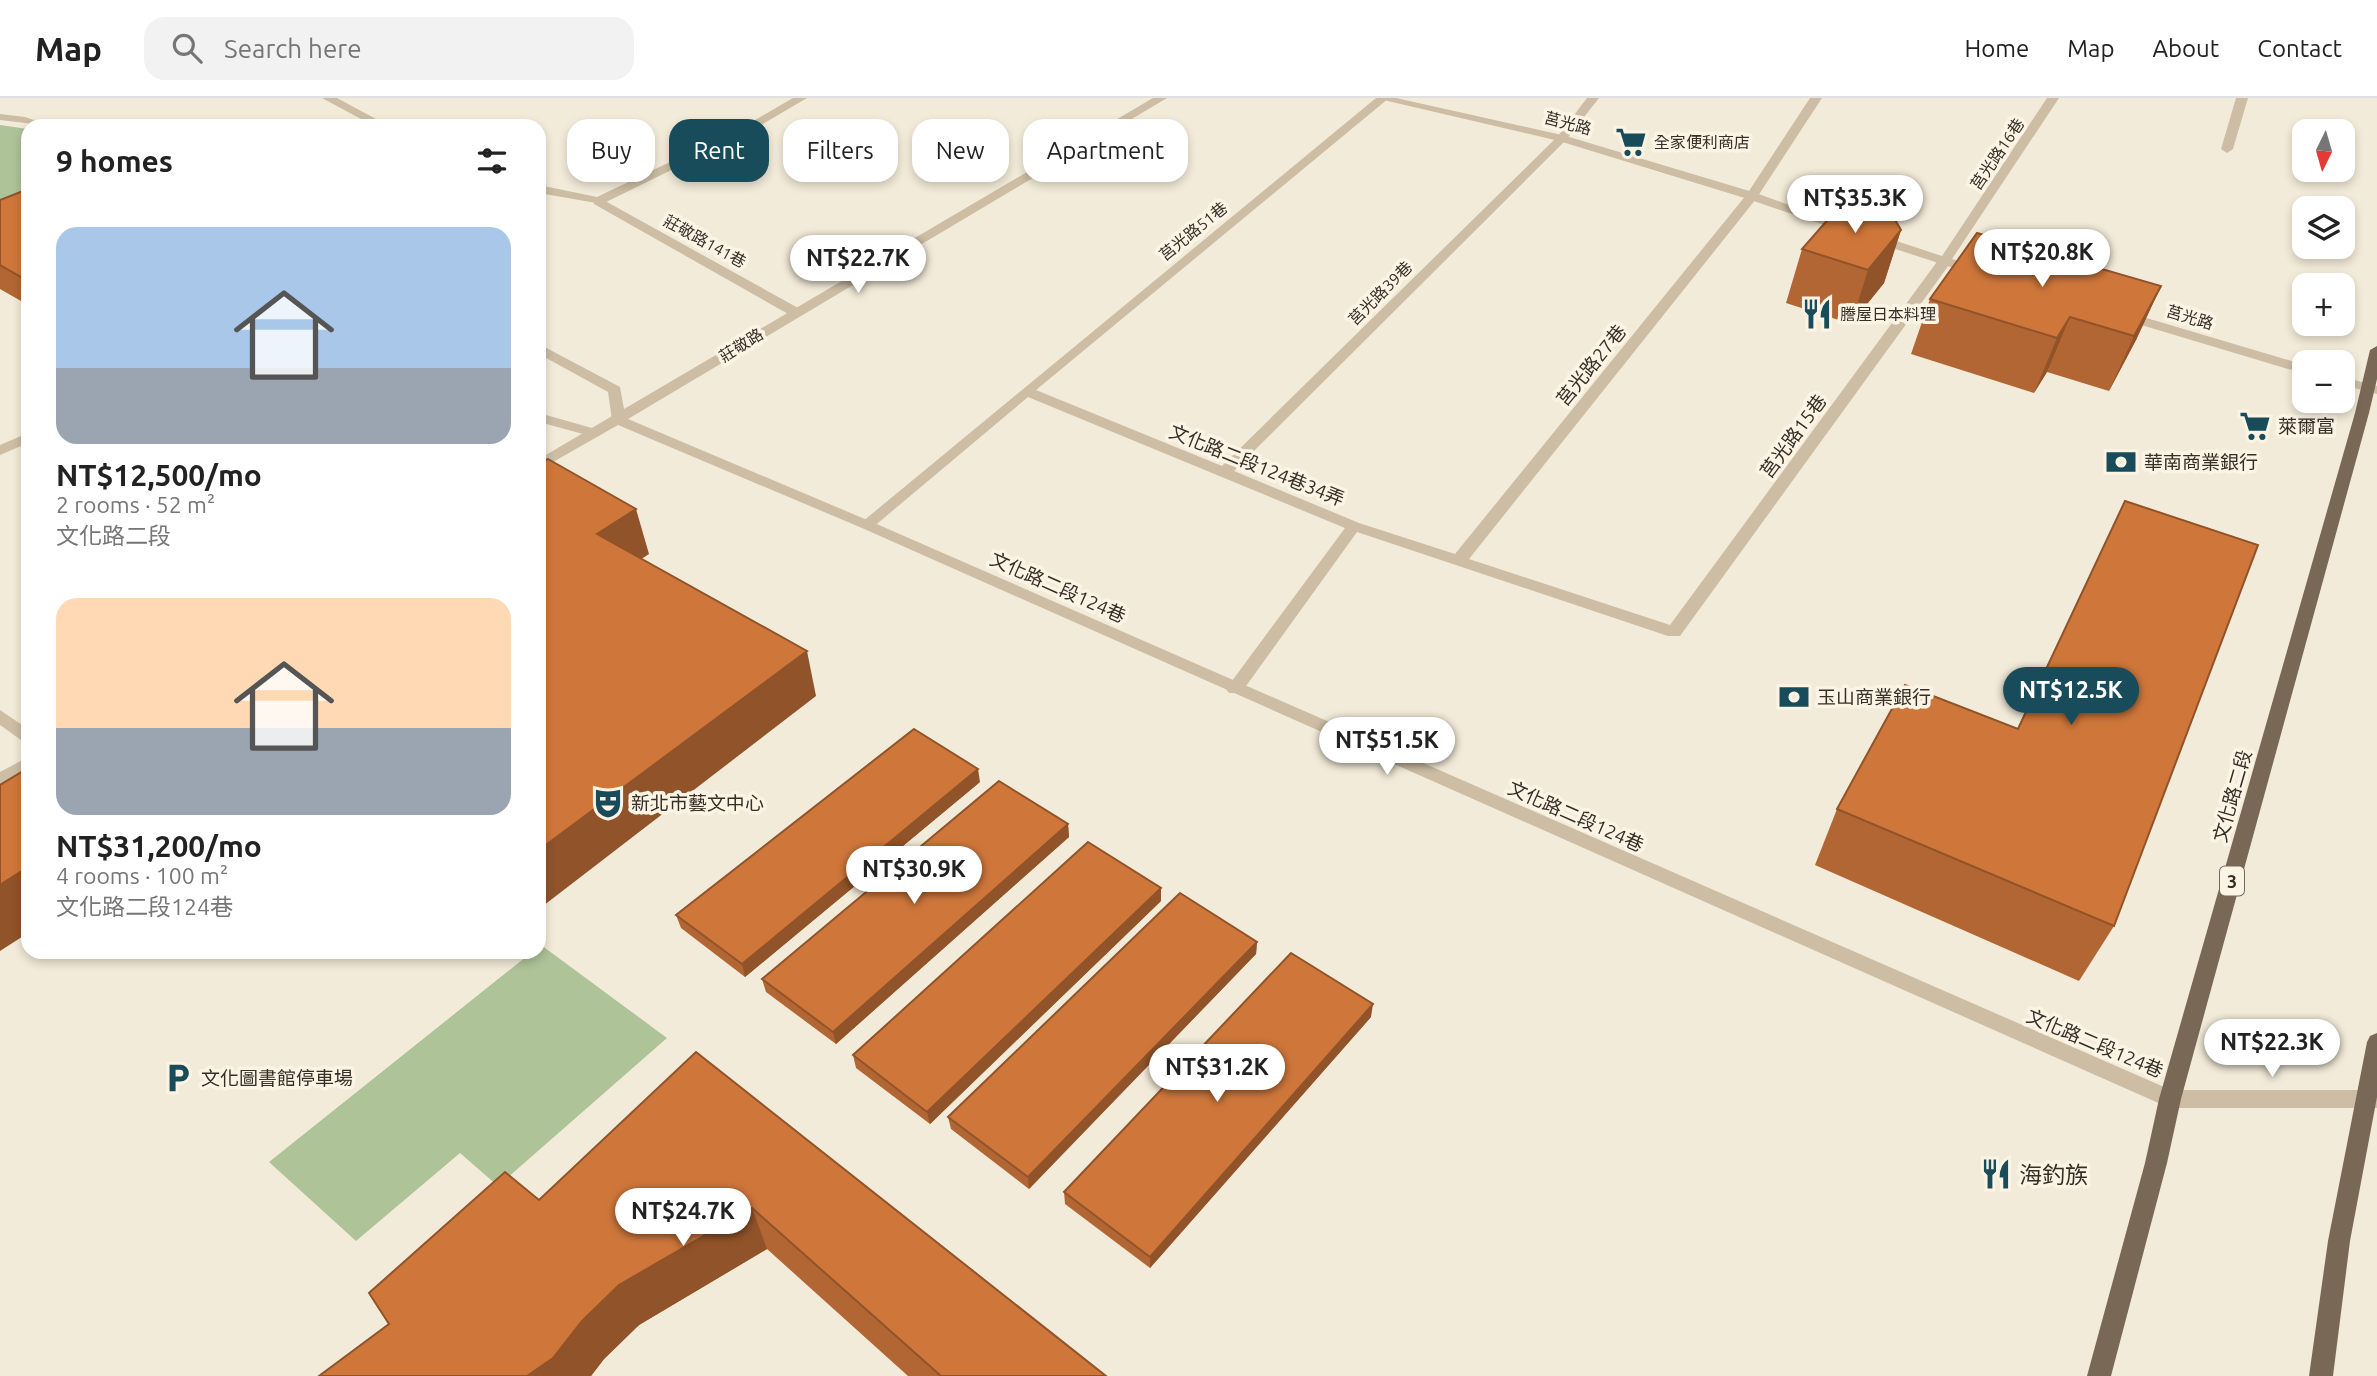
<!DOCTYPE html>
<meta charset="utf-8">
<style>
body{margin:0;font-family:Ubuntu,"Noto Sans TC",sans-serif;background:#f2f2f2;color:#222;height:100vh;display:flex;flex-direction:column;font-size:26px;white-space:nowrap}
*{box-sizing:border-box;margin:0}
p{font-size:23px;color:#767676}
.icon{flex:none;width:38px;height:38px;fill:none;stroke:currentColor;stroke-width:2;stroke-linecap:round;stroke-linejoin:round}
.map{position:relative;flex:1;overflow:hidden}
.details{position:absolute;left:21px;top:21px;width:525px;height:840px;display:flex;flex-direction:column;background:#fff;border-radius:21px;box-shadow:0 4px 10px #0003}
.details>*{flex:none}
.hud{position:absolute;left:567px;top:21px;width:665px;height:63px;display:flex;gap:14px}
.needle{width:46px;rotate:185deg}
.tools{position:absolute;left:2292px;top:21px;display:grid;gap:14px}
.tools a{display:grid;place-items:center;width:63px;height:63px;border-radius:14px;background:#fff;box-shadow:0 4px 10px #0003;font-size:35px}
.price{position:absolute;translate:-50% -60px;padding:0 16px;border-radius:24px;background:#fff;color:#222;font-size:23px;line-height:46px;filter:drop-shadow(0 2px 4px #0008)}
.price::after{content:'';position:absolute;left:50%;top:42px;width:21px;height:16px;margin-left:-10px;background:inherit;clip-path:polygon(0 0,100% 0,50% 100%)}
.price.on{background:#194c5b;color:#fff}
ul{padding:0;list-style:none}
li{display:grid;align-content:center;gap:14px;height:371px;padding:0 35px}
li span{display:grid;place-items:center;height:217px;border-radius:21px;color:#555}
li>.icon{margin-inline-start:auto}
span .icon{width:126px;height:126px;fill:#fffc;stroke-width:1}
li b{font-size:30px}
h2{display:flex;justify-content:space-between;align-items:center;height:84px;padding:0 35px;font-size:30px}
.chip{padding:0 24px;border-radius:21px;background:#fff;box-shadow:0 4px 10px #0003;font-size:24px;line-height:63px}
.chip.on{background:#194c5b;color:#fff}
header{display:flex;align-items:center;gap:42px;box-sizing:border-box;height:98px;padding:0 35px;background:#fff;border-bottom:2px solid #e0e0e0}
header strong{font-size:33px}
nav{display:flex;gap:38px;margin-inline-start:auto;font-size:24px}
.search{width:490px;height:63px;background:#f2f2f2;display:flex;align-items:center;gap:18px;box-sizing:border-box;padding:0 24px;border-radius:21px;color:#767676;font-size:26px}
.map>svg:first-child{display:block}
.green{fill:#aec398}
.lines{fill:none;stroke-linecap:round;stroke-linejoin:round}
.service{fill:#ccbda4;fill-rule:evenodd}
.minor{fill:#ccbda4;fill-rule:evenodd}
.primary{fill:#7a6856;fill-rule:evenodd}
.wall{fill:#b26633}
.shaded-wall{fill:#915329}
.building{fill:#cf773b;stroke:#915329;stroke-width:2}
.labels{text-anchor:middle;dominant-baseline:central;stroke-width:7;stroke-linejoin:round;paint-order:stroke}
.far-street-label{font-size:16px;fill:#372e26;stroke:#fbf4e5}
.far-poi-label{font-size:16px;fill:#372e26;stroke:#fbf4e5;text-anchor:start}
.shield{fill:#fbf4e5;stroke:#72695f;stroke-width:2}
.shield-label{font-size:18px;font-weight:bold;fill:#372e26}
.street-label{font-size:19px;fill:#372e26;stroke:#fbf4e5}
.poi-label{font-size:19px;fill:#372e26;stroke:#fbf4e5;text-anchor:start}
.near-poi-label{font-size:23px;fill:#372e26;stroke:#fbf4e5;text-anchor:start}
</style>
<header>
<strong>Map</strong>
<div class="search"><svg class="icon" aria-label="search" viewBox="0 0 24 24"><circle cx="10" cy="10" r="6"/><path d="M15 15l6 6"/></svg>Search here</div>
<nav><a>Home</a><a>Map</a><a>About</a><a>Contact</a></nav>
</header>
<div class="map">
<svg width="2377" height="1278" viewBox="0 0 2377 1278">
<rect width="100%" height="100%" fill="#f3ebd9"/>
<path class="green" d="M 0,27 L 28,31 L 28,100 L 0,111 Z
M 541,847 L 667,940 L 498,1088 L 460,1055 L 356,1143 L 269,1064 L 532,854 L 539,854 Z"/>
<g class="lines">
<path class="service" d="M 1376,0 L 1389,0 L 1036,292 L 1222,368 L 1558,38 L 1587,0 L 1599,0 L 1566,42 L 1234,373 L 1359,425 L 1455,456 L 1747,96 L 1810,0 L 1822,0 L 1756,101 L 1469,461 L 1670,527 L 1939,161 L 1949,161 L 1949,167 L 1680,538 L 1668,538 L 1357,434 L 1241,595 L 1229,595 L 1226,591 L 1229,587 L 1345,430 L 1028,299 L 872,430 L 862,430 L 859,427 L 862,424 Z
M 2236,0 L 2248,0 L 2233,51 L 2227,55 L 2221,51 Z
M 0,16 L 25,19 L 51,28 L 0,22 Z
M 598,99 L 800,211 L 802,214 L 800,217 L 790,217 L 594,106 L 594,100 Z
M 539,246 L 620,289 L 626,322 L 624,325 L 619,326 L 612,322 L 608,294 L 539,256 Z
M 539,315 L 599,332 L 601,335 L 594,339 L 539,324 Z
M 28,335 L 28,345 L 0,357 L 0,347 Z
M 0,612 L 28,631 L 28,647 L 0,627 Z"/>
<path class="minor" d="M 322,0 L 337,0 L 389,28 L 374,28 Z
M 793,0 L 807,0 L 751,33 L 602,106 L 539,95 L 539,87 L 597,99 L 743,29 Z
M 1153,0 L 1167,0 L 628,321 L 872,424 L 2171,992 L 2377,992 L 2377,1010 L 2170,1010 L 2163,1007 L 862,430 L 618,327 L 539,372 L 539,361 Z
M 1375,0 L 1396,0 L 1566,38 L 1756,95 L 1855,131 L 1849,135 L 1845,134 L 1748,101 L 1559,43 Z
M 2047,0 L 2059,0 L 1952,161 L 1980,170 L 1980,176 L 1975,177 L 1871,143 L 1871,137 L 1875,136 L 1942,158 Z
M 2123,213 L 2305,267 L 2305,276 L 2118,220 L 2116,217 Z
M 2343,279 L 2377,288 L 2377,296 L 2343,287 Z
M 28,659 L 28,673 L 0,689 L 0,674 Z"/>
<path class="primary" d="M 2377,248 L 2377,281 L 2369,315 L 2181,1001 L 2167,1065 L 2111,1278 L 2087,1278 L 2145,1065 L 2159,1001 L 2355,315 L 2370,252 Z
M 2377,935 L 2377,999 L 2350,1143 L 2333,1278 L 2309,1278 L 2328,1143 L 2367,944 L 2370,938 Z"/>
</g>
<path class="wall" d="M 28,91 L 28,207 L 0,191 L 0,102 Z
M 1901,132 L 1884,185 L 1851,226 L 1786,205 L 1802,151 Z
M 2161,188 L 2136,242 L 2109,293 L 2047,274 L 2034,295 L 1911,256 L 1930,201 Z
M 2125,403 L 2114,828 L 2079,883 L 1815,767 L 1837,711 L 2017,631 Z
M 980,684 L 745,879 L 681,830 L 676,817 Z
M 1068,726 L 1069,739 L 836,946 L 766,894 L 762,881 Z
M 1161,803 L 930,1026 L 856,970 L 853,957 Z
M 1257,844 L 1256,856 L 1029,1091 L 951,1031 L 948,1019 Z
M 1371,919 L 1150,1170 L 1065,1106 L 1064,1094 Z
M 696,954 L 1106,1278 L 908,1278 L 767,1151 L 639,1227 L 604,1261 L 591,1278 L 319,1278 L 389,1226 L 539,1102 Z"/>
<path class="shaded-wall" d="M 1901,132 L 1884,185 L 1851,226 L 1868,172 Z
M 2161,188 L 2136,242 L 2109,293 L 2134,238 Z
M 2070,219 L 2047,274 L 2034,295 L 2057,240 Z
M 636,411 L 649,456 L 611,481 L 597,436 Z
M 807,553 L 816,598 L 539,811 L 539,752 Z
M 978,671 L 980,684 L 745,879 L 742,866 Z
M 1068,726 L 1069,739 L 836,946 L 833,934 Z
M 28,769 L 28,835 L 0,853 L 0,787 Z
M 1161,790 L 1161,803 L 930,1026 L 927,1014 Z
M 1257,844 L 1256,856 L 1029,1091 L 1028,1079 Z
M 1373,906 L 1371,919 L 1150,1170 L 1150,1159 Z
M 752,1110 L 767,1151 L 639,1227 L 604,1261 L 591,1278 L 527,1278 L 619,1187 Z"/>
<path class="building" d="M 28,91 L 28,183 L 0,167 L 0,102 Z
M 1846,101 L 1891,115 L 1901,132 L 1868,172 L 1802,151 Z
M 1977,135 L 2161,188 L 2134,238 L 2070,219 L 2057,240 L 1930,201 Z
M 548,361 L 636,411 L 597,436 L 807,553 L 539,752 L 539,366 Z
M 2125,403 L 2258,447 L 2114,828 L 1837,711 L 1905,587 L 2018,631 Z
M 914,631 L 978,671 L 742,866 L 676,817 Z
M 28,670 L 28,769 L 0,787 L 0,687 Z
M 999,683 L 1068,726 L 833,934 L 762,881 Z
M 1088,744 L 1161,790 L 927,1014 L 853,957 Z
M 1180,795 L 1257,844 L 1028,1079 L 948,1019 Z
M 1291,855 L 1373,906 L 1150,1159 L 1064,1094 Z
M 696,954 L 1106,1278 L 941,1278 L 752,1110 L 619,1187 L 582,1223 L 553,1260 L 527,1278 L 319,1278 L 389,1226 L 369,1195 L 505,1074 L 539,1102 Z"/>
<defs>
<g id="supermarket-bare" transform="scale(2.415)"><path d="M-6-5.5h2.5l.6 2H6L4.5 2H-2.5L-4.4-4H-6ZM-1.5 3.2a1.3 1.3 0 1 0 .1 0ZM3 3.2a1.3 1.3 0 1 0 .1 0Z" fill="#194c5b" stroke="#fbf4e5" stroke-width="2.5" paint-order="stroke"/></g>
<g id="restaurant-bare" transform="scale(2.415)"><path d="M-5-6h1v4h1v-4h1v4h1v-4h1v5L-1.5 .5V6h-2V.5L-5-1ZM5-6V6H3V1.5H1.5Q1.5-4 5-6Z" fill="#194c5b" stroke="#fbf4e5" stroke-width="2.5" paint-order="stroke"/></g>
<g id="bank-bare" transform="scale(2.415)"><path d="M-6-4H6V4H-6ZM0-2.3a2.3 2.3 0 1 0 0 4.6a2.3 2.3 0 1 0 0-4.6Z" fill="#194c5b" stroke="#fbf4e5" stroke-width="2.5" paint-order="stroke"/></g>
<g id="theatre-bare" transform="scale(2.415)"><path d="M-5-5.5Q0-4 5-5.5V0Q5 5 0 6Q-5 5-5 0ZM-3.3-2.5H-1v1.5H-3.3ZM1-2.5H3.3v1.5H1ZM-2.8 1Q0 5.5 2.8 1Z" fill="#194c5b" stroke="#fbf4e5" stroke-width="2.5" paint-order="stroke"/></g>
<g id="parking-bare" transform="scale(2.415)"><path d="M-3.5-5.5H1a3.5 3.5 0 0 1 0 7H-1V5.5H-3.5ZM-1-3.4V-.6H.8a1.4 1.4 0 0 0 0-2.8Z" fill="#194c5b" stroke="#fbf4e5" stroke-width="2.5" paint-order="stroke"/></g>
</defs>
<g fill-rule="evenodd">
<use href="#supermarket-bare" x="1631" y="44"/>
<use href="#restaurant-bare" x="1817" y="216"/>
<use href="#supermarket-bare" x="2255" y="328"/>
<use href="#bank-bare" x="2121" y="364"/>
<use href="#bank-bare" x="1794" y="599"/>
<use href="#theatre-bare" x="608" y="705"/>
<use href="#parking-bare" x="178" y="980"/>
<use href="#restaurant-bare" x="1996" y="1076"/>
</g>
<g class="labels">
<g class="far-street-label">
<text transform="translate(1568 25) rotate(15)">莒光路</text>
<text transform="translate(1997 56) rotate(-56)">莒光路16巷</text>
<text transform="translate(1193 133) rotate(-39)">莒光路51巷</text>
<text transform="translate(705 143) rotate(29)">莊敬路141巷</text>
<text transform="translate(1380 195) rotate(-45)">莒光路39巷</text>
<text transform="translate(2190 219) rotate(17)">莒光路</text>
<text transform="translate(741 247) rotate(-32)">莊敬路</text>
</g>
<g class="far-poi-label">
<text x="1654" y="44">全家便利商店</text>
<text x="1840" y="216">謄屋日本料理</text>
</g>
<rect class="shield" x="2220" y="768.5" width="24" height="29" rx="5"/>
<g class="shield-label">
<text x="2232" y="783">3</text>
</g>
<g class="street-label">
<text transform="translate(1591 267) rotate(-51)">莒光路27巷</text>
<text transform="translate(1793 338) rotate(-54)">莒光路15巷</text>
<text transform="translate(1257 367) rotate(22)">文化路二段124巷34弄</text>
<text transform="translate(1058 489) rotate(24)">文化路二段124巷</text>
<text transform="translate(2232 698) rotate(-74)">文化路二段</text>
<text transform="translate(1576 718) rotate(24)">文化路二段124巷</text>
<text transform="translate(2095 945) rotate(23)">文化路二段124巷</text>
</g>
<g class="poi-label">
<text x="2278" y="328">萊爾富</text>
<text x="2144" y="364">華南商業銀行</text>
<text x="1817" y="599">玉山商業銀行</text>
<text x="631" y="705">新北市藝文中心</text>
<text x="201" y="980">文化圖書館停車場</text>
</g>
<g class="near-poi-label">
<text x="2019" y="1076">海釣族</text>
</g>
</g>
</svg>
<div class="tools">
<a><svg class="needle" viewBox="-14 -14 28 28"><path d="M0-13l5 13h-10z" fill="#e53935"/><path d="M0 13l5-13h-10z" fill="#767676"/></svg></a>
<a><svg class="icon" aria-label="layers" viewBox="0 0 24 24"><path d="M12 4l9 5-9 5-9-5zM3 14l9 5 9-5"/></svg></a>
<a>+</a>
<a>−</a>
</div>
<b class="price" style="left:1855px;top:137px">NT$35.3K</b>
<b class="price" style="left:2042px;top:191px">NT$20.8K</b>
<b class="price" style="left:858px;top:197px">NT$22.7K</b>
<b class="price on" style="left:2071px;top:629px">NT$12.5K</b>
<b class="price" style="left:1387px;top:679px">NT$51.5K</b>
<b class="price" style="left:914px;top:808px">NT$30.9K</b>
<b class="price" style="left:2272px;top:981px">NT$22.3K</b>
<b class="price" style="left:1217px;top:1006px">NT$31.2K</b>
<b class="price" style="left:683px;top:1150px">NT$24.7K</b>
<div class="hud">
<a class="chip">Buy</a>
<a class="chip on">Rent</a>
<a class="chip">Filters</a>
<a class="chip">New</a>
<a class="chip">Apartment</a>
</div>
<section class="details">
<h2>9 homes<svg class="icon" aria-label="filters" viewBox="0 0 24 24"><path d="M4 7h16M4 17h16"/><circle cx="9" cy="7" r="2"/><circle cx="15" cy="17" r="2"/></svg></h2>
<ul>
<li><span style="background:linear-gradient(#a9c7e8 65%,#9aa5b1 0)"><svg class="icon" aria-label="home" viewBox="0 0 24 24"><path d="M3 11l9-7 9 7M6 9v11h12V9"/></svg></span><div><b>NT$12,500/mo</b><p>2 rooms · 52 m²</p><p>文化路二段</p></div></li>
<li><span style="background:linear-gradient(#ffd9b3 60%,#9aa5b1 0)"><svg class="icon" aria-label="home" viewBox="0 0 24 24"><path d="M3 11l9-7 9 7M6 9v11h12V9"/></svg></span><div><b>NT$31,200/mo</b><p>4 rooms · 100 m²</p><p>文化路二段124巷</p></div></li>
</ul>
</section>
</div>
